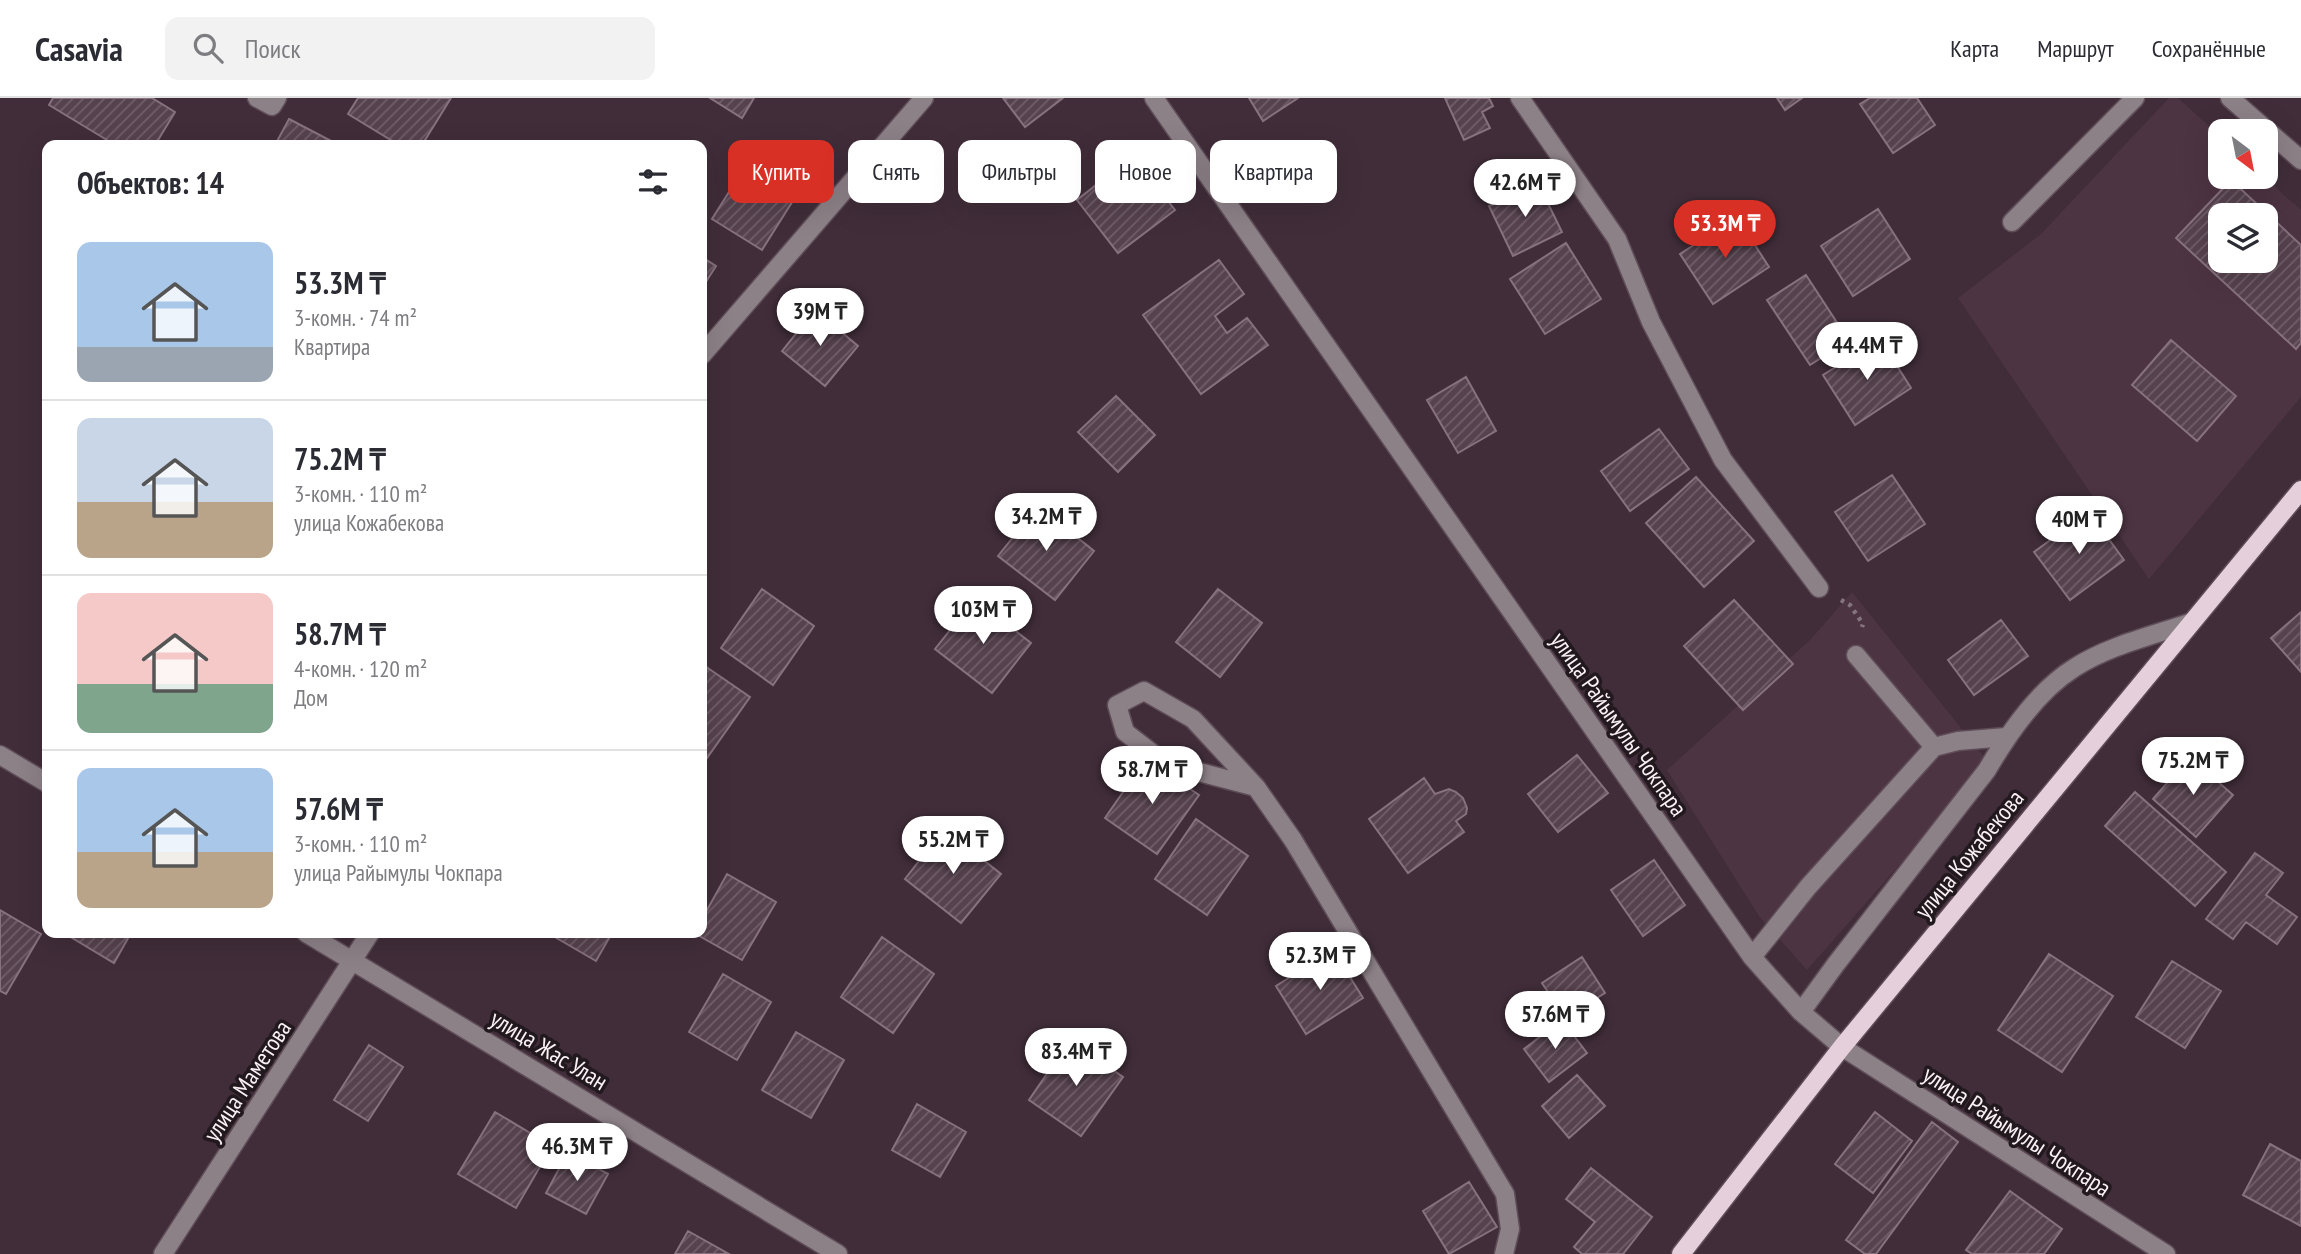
<!DOCTYPE html>
<html lang="ru">
<meta charset="utf-8">
<style>
body{margin:0;font-family:"PT Sans Narrow",sans-serif;background:#f2f2f3;color:#2b2b33;height:100vh;display:flex;flex-direction:column;font-size:26px;white-space:nowrap}
*{box-sizing:border-box;margin:0}
p{font-size:23px;color:#7c7c81}
.icon{flex:none;width:38px;height:38px;fill:none;stroke:currentColor;stroke-width:2;stroke-linecap:round;stroke-linejoin:round}
.map{position:relative;flex:1;overflow:hidden}
.panel{position:absolute;left:42px;top:42px;width:665px;height:798px;display:flex;flex-direction:column;background:#fff;border-radius:14px;box-shadow:0 7px 28px #0002}
.panel>*{flex:none}
.guide{position:absolute;left:728px;top:42px;width:665px;height:63px;display:flex;gap:14px}
.needle{width:46px;rotate:148deg}
.buttons{position:absolute;left:2208px;top:21px;display:grid;gap:14px}
.buttons a{display:grid;place-items:center;width:70px;height:70px;border-radius:14px;background:#fff;box-shadow:0 7px 28px #0002;font-size:35px}
.price{position:absolute;translate:-50% -60px;padding:0 16px;border-radius:24px;background:#fff;color:#222;font-size:23px;line-height:46px;filter:drop-shadow(0 2px 4px #0008)}
.price::after{content:'';position:absolute;left:50%;top:42px;width:21px;height:16px;margin-left:-10px;background:inherit;clip-path:polygon(0 0,100% 0,50% 100%)}
.price.active{background:#d93025;color:#fff}
ul{padding:0;list-style:none}
li{display:flex;align-items:center;gap:21px;height:175px;padding:0 35px}
li+li{border-top:2px solid #e1e1e2}
li span{display:grid;place-items:center;flex:none;width:196px;height:140px;border-radius:14px;color:#555}
li>.icon{margin-inline-start:auto}
span .icon{width:84px;height:84px;fill:#fffc;stroke-width:1}
li b{font-size:30px}
h2{display:flex;justify-content:space-between;align-items:center;height:84px;padding:0 35px;font-size:30px}
.pill{padding:0 24px;border-radius:14px;background:#fff;box-shadow:0 7px 28px #0002;font-size:24px;line-height:63px}
.pill.active{background:#d93025;color:#fff}
header{display:flex;align-items:center;gap:42px;box-sizing:border-box;height:98px;padding:0 35px;background:#fff;border-bottom:2px solid #e1e1e2}
header strong{font-size:33px}
nav{display:flex;gap:38px;margin-inline-start:auto;font-size:24px}
.search{width:490px;height:63px;background:#f2f2f3;display:flex;align-items:center;gap:18px;box-sizing:border-box;padding:0 24px;border-radius:14px;color:#7c7c81;font-size:26px}
.map>svg:first-child{display:block}
.built{fill:#4d3443;fill-rule:evenodd}
.building{fill:url(#building-hatch);stroke:#87717e;stroke-width:2;fill-rule:evenodd}
.lines{fill:none;stroke-linecap:round;stroke-linejoin:round}
.minor-casing{stroke:#5e4c57;stroke-width:21}
.major-casing{stroke:#5e4c57;stroke-width:21}
.path{stroke:#84747e;stroke-width:4.5;stroke-dasharray:3.5 5;stroke-linecap:butt}
.minor{stroke:#8c8187;stroke-width:18}
.major{stroke:#e4cfdb;stroke-width:18}
.labels{text-anchor:middle;dominant-baseline:central;stroke-width:7;stroke-linejoin:round;paint-order:stroke}
.street-label{font-size:24px;fill:#fcf0f7;stroke:#21191e}
</style>
<header>
<strong>Casavia</strong>
<div class="search"><svg class="icon" aria-label="search" viewBox="0 0 24 24"><circle cx="10" cy="10" r="6"/><path d="M15 15l6 6"/></svg>Поиск</div>
<nav><a>Карта</a><a>Маршрут</a><a>Сохранённые</a></nav>
</header>
<div class="map">
<svg width="2301" height="1156" viewBox="0 0 2301 1156">
<defs>
<pattern id="building-hatch" width="6" height="6" patternUnits="userSpaceOnUse" patternTransform="scale(1.75)"><rect width="6" height="6" fill="#56424e"/><path d="M-1 1l2-2M0 6l6-6M5 7l2-2" fill="none" stroke="#6f5e68"/></pattern>
</defs>
<rect width="100%" height="100%" fill="#402d39"/>
<path class="built" d="M 2169,0 L 2178,0 L 2221,39 L 2221,79 L 2264,79 L 2301,112 L 2301,299 L 2149,481 L 1958,200 L 2041,136 ZM 2221,117 L 2266,117 L 2266,163 L 2221,163 Z
M 1852,494 L 1989,665 L 1807,872 L 1759,818 L 1667,672 L 1811,541 Z"/>
<path class="building" d="M 53,0 L 152,0 L 175,14 L 155,47 L 104,47 L 107,42 L 49,7 Z
M 358,0 L 451,0 L 422,47 L 399,47 L 348,16 Z
M 710,0 L 754,0 L 742,20 Z
M 1003,0 L 1063,0 L 1025,29 Z
M 1249,0 L 1298,0 L 1263,23 Z
M 1445,0 L 1489,0 L 1493,8 L 1482,14 L 1490,30 L 1464,42 Z
M 1777,0 L 1802,0 L 1785,12 Z
M 1870,0 L 1917,0 L 1935,27 L 1893,55 L 1860,6 Z
M 289,21 L 335,45 L 334,47 L 275,47 Z
M 1133,58 L 1175,112 L 1118,155 L 1077,102 Z
M 744,70 L 794,101 L 762,152 L 712,121 Z
M 2231,82 L 2301,147 L 2301,245 L 2296,251 L 2176,140 ZM 2221,117 L 2266,117 L 2266,163 L 2221,163 Z
M 1538,85 L 1562,134 L 1513,158 L 1489,108 Z
M 1878,111 L 1910,161 L 1853,198 L 1821,148 Z
M 1737,119 L 1769,169 L 1713,206 L 1680,156 Z
M 1566,145 L 1601,201 L 1545,236 L 1510,181 Z
M 702,159 L 716,168 L 702,190 Z
M 1219,162 L 1244,196 L 1215,218 L 1227,235 L 1247,220 L 1268,247 L 1201,296 L 1143,217 Z
M 1806,177 L 1849,243 L 1810,267 L 1767,202 Z
M 815,212 L 858,248 L 825,288 L 782,253 Z
M 1880,241 L 1911,290 L 1855,327 L 1823,277 Z
M 2171,242 L 2236,298 L 2197,343 L 2132,287 Z
M 1466,279 L 1496,333 L 1458,355 L 1427,302 Z
M 1116,298 L 1155,337 L 1118,374 L 1078,334 Z
M 1659,331 L 1689,371 L 1630,413 L 1601,373 Z
M 1892,377 L 1925,426 L 1868,463 L 1835,414 Z
M 1696,379 L 1754,443 L 1704,489 L 1646,425 Z
M 1038,408 L 1094,453 L 1055,502 L 998,458 Z
M 2089,414 L 2124,462 L 2070,502 L 2034,454 Z
M 762,491 L 814,528 L 773,587 L 721,550 Z
M 1218,491 L 1262,525 L 1220,579 L 1176,544 Z
M 975,501 L 1031,545 L 992,595 L 935,551 Z
M 1734,502 L 1793,566 L 1743,612 L 1684,548 Z
M 2301,514 L 2301,574 L 2271,540 Z
M 2001,522 L 2028,558 L 1974,597 L 1948,562 Z
M 702,566 L 750,599 L 707,660 L 702,656 Z
M 1577,657 L 1608,695 L 1558,734 L 1528,696 Z
M 2190,659 L 2233,697 L 2196,739 L 2153,701 Z
M 1146,661 L 1199,697 L 1157,756 L 1105,720 Z
M 1424,680 L 1435,696 L 1449,691 L 1456,694 L 1463,700 L 1467,710 L 1466,716 L 1456,723 L 1464,734 L 1408,775 L 1369,721 Z
M 2135,694 L 2226,774 L 2195,808 L 2105,728 Z
M 1196,721 L 1248,758 L 1207,817 L 1155,781 Z
M 944,731 L 1001,776 L 961,825 L 905,781 Z
M 2255,755 L 2283,775 L 2266,797 L 2297,819 L 2277,846 L 2246,824 L 2233,841 L 2206,821 Z
M 1654,762 L 1685,807 L 1643,838 L 1611,792 Z
M 727,776 L 776,804 L 742,862 L 694,835 L 702,835 L 702,821 Z
M 0,812 L 41,836 L 6,896 L 0,893 Z
M 64,835 L 131,835 L 114,865 Z
M 548,835 L 612,835 L 596,863 Z
M 882,839 L 934,876 L 893,935 L 841,899 Z
M 1333,852 L 1363,900 L 1306,936 L 1276,888 Z
M 2049,856 L 2113,898 L 2062,974 L 1998,932 Z
M 1582,859 L 1605,895 L 1565,920 L 1542,885 Z
M 2172,863 L 2221,893 L 2185,950 L 2136,919 Z
M 723,876 L 771,904 L 737,962 L 689,934 Z
M 1562,922 L 1587,955 L 1549,984 L 1524,951 Z
M 796,934 L 844,962 L 811,1020 L 762,992 Z
M 1070,942 L 1123,979 L 1081,1038 L 1029,1002 Z
M 369,947 L 403,969 L 368,1023 L 334,1002 Z
M 1577,977 L 1605,1008 L 1569,1040 L 1542,1008 Z
M 917,1006 L 966,1034 L 940,1079 L 892,1052 Z
M 495,1014 L 552,1048 L 516,1110 L 458,1076 Z
M 1875,1014 L 1912,1043 L 1873,1095 L 1835,1066 Z
M 1932,1024 L 1958,1044 L 1876,1156 L 1865,1156 L 1846,1142 Z
M 2270,1046 L 2301,1063 L 2301,1128 L 2243,1097 Z
M 568,1054 L 608,1076 L 586,1116 L 546,1095 Z
M 1591,1070 L 1652,1119 L 1623,1156 L 1582,1156 L 1574,1149 L 1595,1124 L 1566,1101 Z
M 1469,1084 L 1497,1129 L 1449,1156 L 1423,1113 Z
M 2010,1093 L 2062,1131 L 2044,1156 L 1972,1156 L 1966,1152 Z
M 688,1133 L 729,1156 L 675,1156 Z"/>
<g class="lines">
<g class="minor-casing">
<path id="minor" d="M 257,0 L 272,8 L 277,0
M 1154,0 L 1752,859 L 1801,914 L 1842,949 L 2166,1156
M 1520,0 L 1617,141 L 1651,224 L 1723,362 L 1819,490
M 2230,0 L 2301,62
M 2012,124 L 2135,0
M 702,257 L 924,0
M 1856,557 L 1934,649
M 0,657 L 47,685
M 1256,689 L 1165,665 L 1125,634 L 1117,607 L 1144,593 L 1193,621 L 1256,689 L 1293,742 L 1505,1096 L 1510,1131 L 1504,1156
M 306,835 L 838,1156
M 1752,859 L 1808,789 L 1934,649 L 1958,643 L 2006,639
M 1801,914 L 1836,866 L 1987,672 C 2008,636 2039,592 2074,570 C 2108,548 2151,538 2189,525
M 163,1156 L 370,835"/>
</g>
<g class="major-casing">
<path id="major" d="M 1681,1156 L 1842,949 L 2301,392"/>
</g>
<path class="path" d="M 1841,502 L 1850,507 L 1863,526 L 1862,529"/>
<use href="#minor" class="minor"/>
<use href="#major" class="major"/>
</g>
<g class="labels">
<g class="street-label">
<text transform="translate(1619 626) rotate(55)">улица Райымулы Чокпара</text>
<text transform="translate(1969 756) rotate(-51)">улица Кожабекова</text>
<text transform="translate(549 952) rotate(31)">улица Жас Улан</text>
<text transform="translate(247 983) rotate(-57)">улица Маметова</text>
<text transform="translate(2017 1033) rotate(33)">улица Райымулы Чокпара</text>
</g>
</g>
</svg>
<div class="buttons">
<a><svg class="needle" viewBox="-14 -14 28 28"><path d="M0-13l5 13h-10z" fill="#e53935"/><path d="M0 13l5-13h-10z" fill="#7c7c81"/></svg></a>
<a><svg class="icon" aria-label="layers" viewBox="0 0 24 24"><path d="M12 4l9 5-9 5-9-5zM3 14l9 5 9-5"/></svg></a>
</div>
<b class="price" style="left:1525px;top:121px">42.6M ₸</b>
<b class="price active" style="left:1725px;top:162px">53.3M ₸</b>
<b class="price" style="left:820px;top:250px">39M ₸</b>
<b class="price" style="left:1867px;top:284px">44.4M ₸</b>
<b class="price" style="left:1046px;top:455px">34.2M ₸</b>
<b class="price" style="left:2079px;top:458px">40M ₸</b>
<b class="price" style="left:983px;top:548px">103M ₸</b>
<b class="price" style="left:2193px;top:699px">75.2M ₸</b>
<b class="price" style="left:1152px;top:708px">58.7M ₸</b>
<b class="price" style="left:953px;top:778px">55.2M ₸</b>
<b class="price" style="left:1320px;top:894px">52.3M ₸</b>
<b class="price" style="left:1555px;top:953px">57.6M ₸</b>
<b class="price" style="left:1076px;top:990px">83.4M ₸</b>
<b class="price" style="left:577px;top:1085px">46.3M ₸</b>
<div class="guide">
<a class="pill active">Купить</a>
<a class="pill">Снять</a>
<a class="pill">Фильтры</a>
<a class="pill">Новое</a>
<a class="pill">Квартира</a>
</div>
<section class="panel">
<h2>Объектов: 14<svg class="icon" aria-label="filters" viewBox="0 0 24 24"><path d="M4 7h16M4 17h16"/><circle cx="9" cy="7" r="2"/><circle cx="15" cy="17" r="2"/></svg></h2>
<ul>
<li><span style="background:linear-gradient(#a9c7e8 75%,#9aa5b1 0)"><svg class="icon" aria-label="home" viewBox="0 0 24 24"><path d="M3 11l9-7 9 7M6 9v11h12V9"/></svg></span><div><b>53.3M ₸</b><p>3-комн. · 74 m²</p><p>Квартира</p></div></li>
<li><span style="background:linear-gradient(#c9d6e8 60%,#b9a48a 0)"><svg class="icon" aria-label="home" viewBox="0 0 24 24"><path d="M3 11l9-7 9 7M6 9v11h12V9"/></svg></span><div><b>75.2M ₸</b><p>3-комн. · 110 m²</p><p>улица Кожабекова</p></div></li>
<li><span style="background:linear-gradient(#f6c9c9 65%,#7fa58c 0)"><svg class="icon" aria-label="home" viewBox="0 0 24 24"><path d="M3 11l9-7 9 7M6 9v11h12V9"/></svg></span><div><b>58.7M ₸</b><p>4-комн. · 120 m²</p><p>Дом</p></div></li>
<li><span style="background:linear-gradient(#a9c7e8 60%,#b9a48a 0)"><svg class="icon" aria-label="home" viewBox="0 0 24 24"><path d="M3 11l9-7 9 7M6 9v11h12V9"/></svg></span><div><b>57.6M ₸</b><p>3-комн. · 110 m²</p><p>улица Райымулы Чокпара</p></div></li>
</ul>
</section>
</div>
